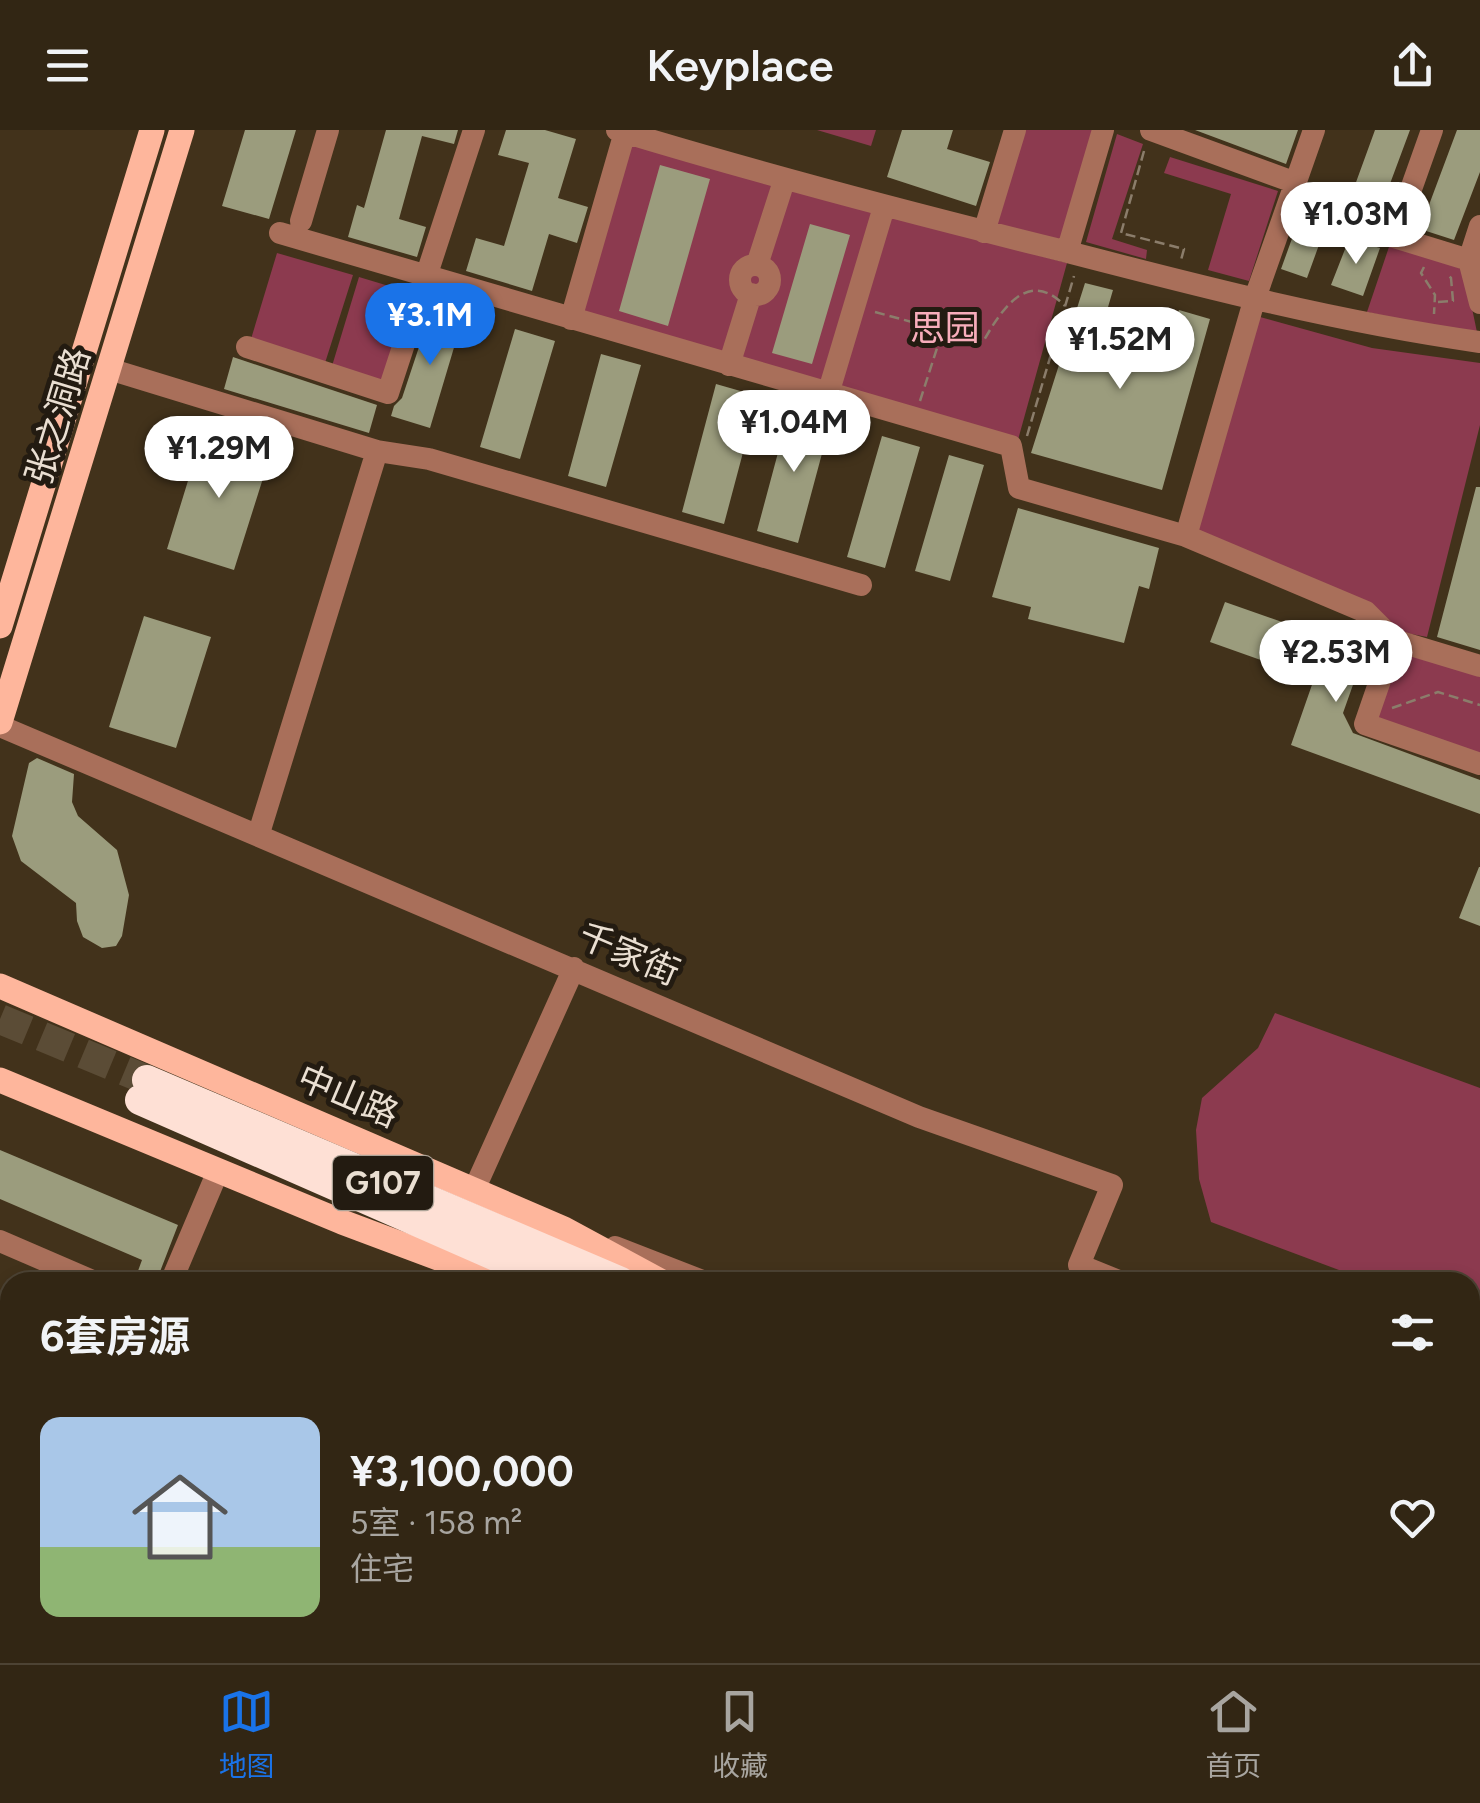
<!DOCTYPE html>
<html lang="zh">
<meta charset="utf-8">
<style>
body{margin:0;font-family:Figtree,"Noto Sans SC",sans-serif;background:#3d3222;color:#f1f3f6;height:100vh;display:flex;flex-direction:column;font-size:38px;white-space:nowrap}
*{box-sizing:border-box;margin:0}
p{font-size:32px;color:#a8a5a0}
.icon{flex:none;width:55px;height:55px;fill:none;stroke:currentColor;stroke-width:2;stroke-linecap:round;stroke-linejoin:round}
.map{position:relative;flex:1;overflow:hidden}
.sheet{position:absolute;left:0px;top:1142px;width:1480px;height:392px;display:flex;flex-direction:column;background:#322614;border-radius:30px 30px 0 0;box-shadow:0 5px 15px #0003,0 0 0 2px #4d4334}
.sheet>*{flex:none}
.price{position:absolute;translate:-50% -85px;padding:0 22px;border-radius:35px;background:#fff;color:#222;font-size:32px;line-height:65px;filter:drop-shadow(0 2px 5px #0008)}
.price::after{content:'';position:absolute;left:50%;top:60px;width:30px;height:22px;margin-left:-15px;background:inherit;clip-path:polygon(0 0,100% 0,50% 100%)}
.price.on{background:#1a73e8;color:#fff}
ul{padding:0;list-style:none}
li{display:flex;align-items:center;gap:30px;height:250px;padding:0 40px}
li span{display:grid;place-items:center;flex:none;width:280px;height:200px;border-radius:20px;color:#555}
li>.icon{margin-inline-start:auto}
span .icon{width:120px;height:120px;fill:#fffc;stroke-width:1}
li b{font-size:42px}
h2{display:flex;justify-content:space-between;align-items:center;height:120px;padding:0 40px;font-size:42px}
header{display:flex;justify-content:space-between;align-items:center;height:130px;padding:0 40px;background:#322614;font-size:45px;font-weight:600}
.tabs{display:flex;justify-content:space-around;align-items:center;height:140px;border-top:2px solid #4d4334;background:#322614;font-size:28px;color:#a8a5a0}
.tabs a{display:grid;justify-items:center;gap:5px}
.tabs .on{color:#1a73e8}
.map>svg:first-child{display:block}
.green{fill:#8c3a4f}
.building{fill:#9b9c7d}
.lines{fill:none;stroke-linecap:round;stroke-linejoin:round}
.highway-tunnel{stroke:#5b4c36;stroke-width:30;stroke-dasharray:30 15;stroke-linecap:butt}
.path{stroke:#8b7d6b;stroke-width:2.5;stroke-dasharray:10 5;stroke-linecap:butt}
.minor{stroke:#a96f5a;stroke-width:22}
.major{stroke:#feb69c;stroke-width:25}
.highway{stroke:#fee0d5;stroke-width:30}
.labels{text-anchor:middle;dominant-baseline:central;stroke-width:10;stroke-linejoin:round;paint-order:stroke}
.shield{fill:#231b11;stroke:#aea498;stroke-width:2.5}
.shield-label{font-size:32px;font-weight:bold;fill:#eadfd2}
.park-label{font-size:35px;fill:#f8adbb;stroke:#231b11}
.street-label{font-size:35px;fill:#eadfd2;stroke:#231b11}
</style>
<header><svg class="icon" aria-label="menu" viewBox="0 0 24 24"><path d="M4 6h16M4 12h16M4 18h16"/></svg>Keyplace<svg class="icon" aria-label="share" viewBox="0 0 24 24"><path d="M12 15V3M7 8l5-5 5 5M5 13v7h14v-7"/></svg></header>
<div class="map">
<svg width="1480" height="1533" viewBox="0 0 1480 1533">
<rect width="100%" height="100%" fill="#42321b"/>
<path class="green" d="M 817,0 L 876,0 L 871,16 Z
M 1020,0 L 1099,0 L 1064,116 L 990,96 Z
M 1117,4 L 1143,14 L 1112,109 L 1147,120 L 1146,129 L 1086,112 Z
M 626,13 L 1067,133 L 1016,317 L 571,189 Z
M 1170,27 L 1278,61 L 1249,151 L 1208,140 L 1231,64 L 1164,43 Z
M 1391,111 L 1464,140 L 1478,207 L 1367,182 Z
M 277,123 L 353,145 L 325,233 L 251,209 Z
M 359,147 L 412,163 L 385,253 L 332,236 Z
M 1260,187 L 1372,218 L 1480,233 L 1480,295 L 1427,507 L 1401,502 L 1197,403 Z
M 1398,517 L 1480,542 L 1480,627 L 1373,589 Z
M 1275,883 L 1480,958 L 1480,1194 L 1470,1190 L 1470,1152 L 1371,1152 L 1211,1092 L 1199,1049 L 1196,1000 L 1202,968 L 1258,918 Z"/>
<path class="building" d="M 245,0 L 296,0 L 269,89 L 222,76 Z
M 386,0 L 458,0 L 454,14 L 422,6 L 399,89 L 426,97 L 417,127 L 348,107 L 357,75 L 364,78 Z
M 506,0 L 545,0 L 576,9 L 558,68 L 588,77 L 577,113 L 549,104 L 532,161 L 466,141 L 476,108 L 504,116 L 529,33 L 498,25 Z
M 902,0 L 953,0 L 947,19 L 990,32 L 976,76 L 887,47 Z
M 1195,0 L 1298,0 L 1286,34 Z
M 1375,0 L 1410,0 L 1378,86 L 1347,77 Z
M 1457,0 L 1480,0 L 1480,42 L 1454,110 L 1420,99 Z
M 660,35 L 710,49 L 668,196 L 619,181 Z
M 1298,92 L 1324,101 L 1307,148 L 1281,139 Z
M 810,94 L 850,105 L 812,234 L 772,223 Z
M 1349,109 L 1380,118 L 1363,166 L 1331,155 Z
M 1085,153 L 1113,160 L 1106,184 L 1172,202 L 1179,180 L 1210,189 L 1162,360 L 1031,323 Z
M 433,175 L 464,184 L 430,298 L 391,286 L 394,276 L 402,268 Z
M 515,199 L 555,211 L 520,329 L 480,317 Z
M 601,224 L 641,235 L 606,357 L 568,346 Z
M 233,227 L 377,275 L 369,303 L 224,259 Z
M 716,254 L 758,266 L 724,394 L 682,382 Z
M 790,278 L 831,290 L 798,413 L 757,401 Z
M 203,302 L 271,323 L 234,440 L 167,419 Z
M 882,306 L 920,317 L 885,438 L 847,427 Z
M 949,325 L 984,335 L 950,451 L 915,441 Z
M 1476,357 L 1480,357 L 1480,520 L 1437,507 Z
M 1018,378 L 1159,418 L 1149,459 L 1139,456 L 1124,513 L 1028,489 L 1031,477 L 992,467 Z
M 1225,472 L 1365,521 L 1343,583 L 1353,603 L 1480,650 L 1480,684 L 1291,615 L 1314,549 L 1210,512 Z
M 144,486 L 211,507 L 176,618 L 109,597 Z
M 37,628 L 74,644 L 72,672 L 78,686 L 117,720 L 129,765 L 122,806 L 116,816 L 102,818 L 83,807 L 77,791 L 76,773 L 21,731 L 12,706 L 29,633 Z
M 1479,737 L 1480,737 L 1480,796 L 1459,788 Z
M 0,1020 L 178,1095 L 156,1152 L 135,1149 L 142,1130 L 0,1069 Z"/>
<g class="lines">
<path class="highway-tunnel" d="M 0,889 L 147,950"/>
<path class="path" d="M 1144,21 L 1121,103 L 1184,119 L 1181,130
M 1424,137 L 1421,143 L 1435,165 L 1434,184
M 1438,172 L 1453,171 L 1451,148 L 1447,144
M 875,182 L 923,195 L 940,211 L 983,212 C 1002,178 1029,138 1065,176
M 920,271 L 939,212
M 1027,306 L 1074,146
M 1392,578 L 1438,562 L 1480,575"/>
<path class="minor" d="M 617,0 C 765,45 914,84 1064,121 C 1203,157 1338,192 1480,212
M 1151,0 L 1296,53
M 1306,80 L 1469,130 L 1480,173
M 301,91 L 328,0
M 984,102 L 1015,0
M 280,103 L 1011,316 L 1019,358 L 1186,406 L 1366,482 L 1394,510 L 1480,536
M 1394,107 L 1432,0
M 1067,122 L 1103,0
M 1469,130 L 1480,96
M 757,135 L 784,51
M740 150a15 15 0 1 1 30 0a15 15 0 1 1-30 0Z
M 571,189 L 625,2
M 247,217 L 388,263 L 474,0
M 729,235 L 751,164
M 109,239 L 377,321 L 429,329 L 861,455
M 828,264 L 884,77
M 1186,406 L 1254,171 L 1314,0
M 1394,510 L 1365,594 L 1480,634
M 0,596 L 919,987 L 1112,1055 L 1079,1135 L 1121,1152
M 259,703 L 377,321
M 474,1060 L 574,838
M 0,1111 L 95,1152
M 615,1117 L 705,1152
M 171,1152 L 218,1041
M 0,1185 L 10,1189
M 0,1258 L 10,1261
M 1470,1261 L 1480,1264
M 409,1533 L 446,1529 L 448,1525
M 835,1533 L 836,1525
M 951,1533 L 953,1525"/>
<path class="major" d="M 0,496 L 152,0
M 0,592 L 182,0
M 0,856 L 564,1099 L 662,1152
M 0,950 L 342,1092 L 502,1152
M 1470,1500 L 1480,1504
M 1470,1525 L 1480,1529"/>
<path class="highway" d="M 147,950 L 621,1152
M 140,970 L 555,1152
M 1470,1475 L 1480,1479
M 1405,1525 L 1423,1533"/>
</g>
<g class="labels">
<rect class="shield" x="333" y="1026" width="100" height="54" rx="8"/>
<g class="shield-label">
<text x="383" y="1053">G107</text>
</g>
<g class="park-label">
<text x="945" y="198">思园</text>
</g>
<g class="street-label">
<text transform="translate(58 286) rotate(-73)">张之洞路</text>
<text transform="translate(629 824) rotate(23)">千家街</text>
<text transform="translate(348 966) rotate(23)">中山路</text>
</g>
</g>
</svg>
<b class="price" style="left:1356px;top:137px">¥1.03M</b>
<b class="price on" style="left:430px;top:238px">¥3.1M</b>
<b class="price" style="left:1120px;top:262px">¥1.52M</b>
<b class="price" style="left:794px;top:345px">¥1.04M</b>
<b class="price" style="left:219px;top:371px">¥1.29M</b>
<b class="price" style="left:1336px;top:575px">¥2.53M</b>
<section class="sheet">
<h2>6套房源<svg class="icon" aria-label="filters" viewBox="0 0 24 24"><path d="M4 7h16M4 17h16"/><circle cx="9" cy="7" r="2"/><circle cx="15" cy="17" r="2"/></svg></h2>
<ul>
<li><span style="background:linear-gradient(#a9c7e8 65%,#8fb573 0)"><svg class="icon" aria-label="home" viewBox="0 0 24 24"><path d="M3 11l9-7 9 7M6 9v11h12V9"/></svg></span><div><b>¥3,100,000</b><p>5室 · 158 m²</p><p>住宅</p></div><svg class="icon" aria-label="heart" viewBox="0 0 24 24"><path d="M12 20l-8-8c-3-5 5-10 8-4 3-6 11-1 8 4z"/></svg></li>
</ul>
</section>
</div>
<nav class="tabs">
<a class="on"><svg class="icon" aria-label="map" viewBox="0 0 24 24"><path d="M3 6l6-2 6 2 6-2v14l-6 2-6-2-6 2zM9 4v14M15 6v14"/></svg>地图</a>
<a><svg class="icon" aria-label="saved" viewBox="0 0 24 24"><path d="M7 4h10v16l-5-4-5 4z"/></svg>收藏</a>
<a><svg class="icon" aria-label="home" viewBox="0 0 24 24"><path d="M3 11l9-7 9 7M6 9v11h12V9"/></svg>首页</a>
</nav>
